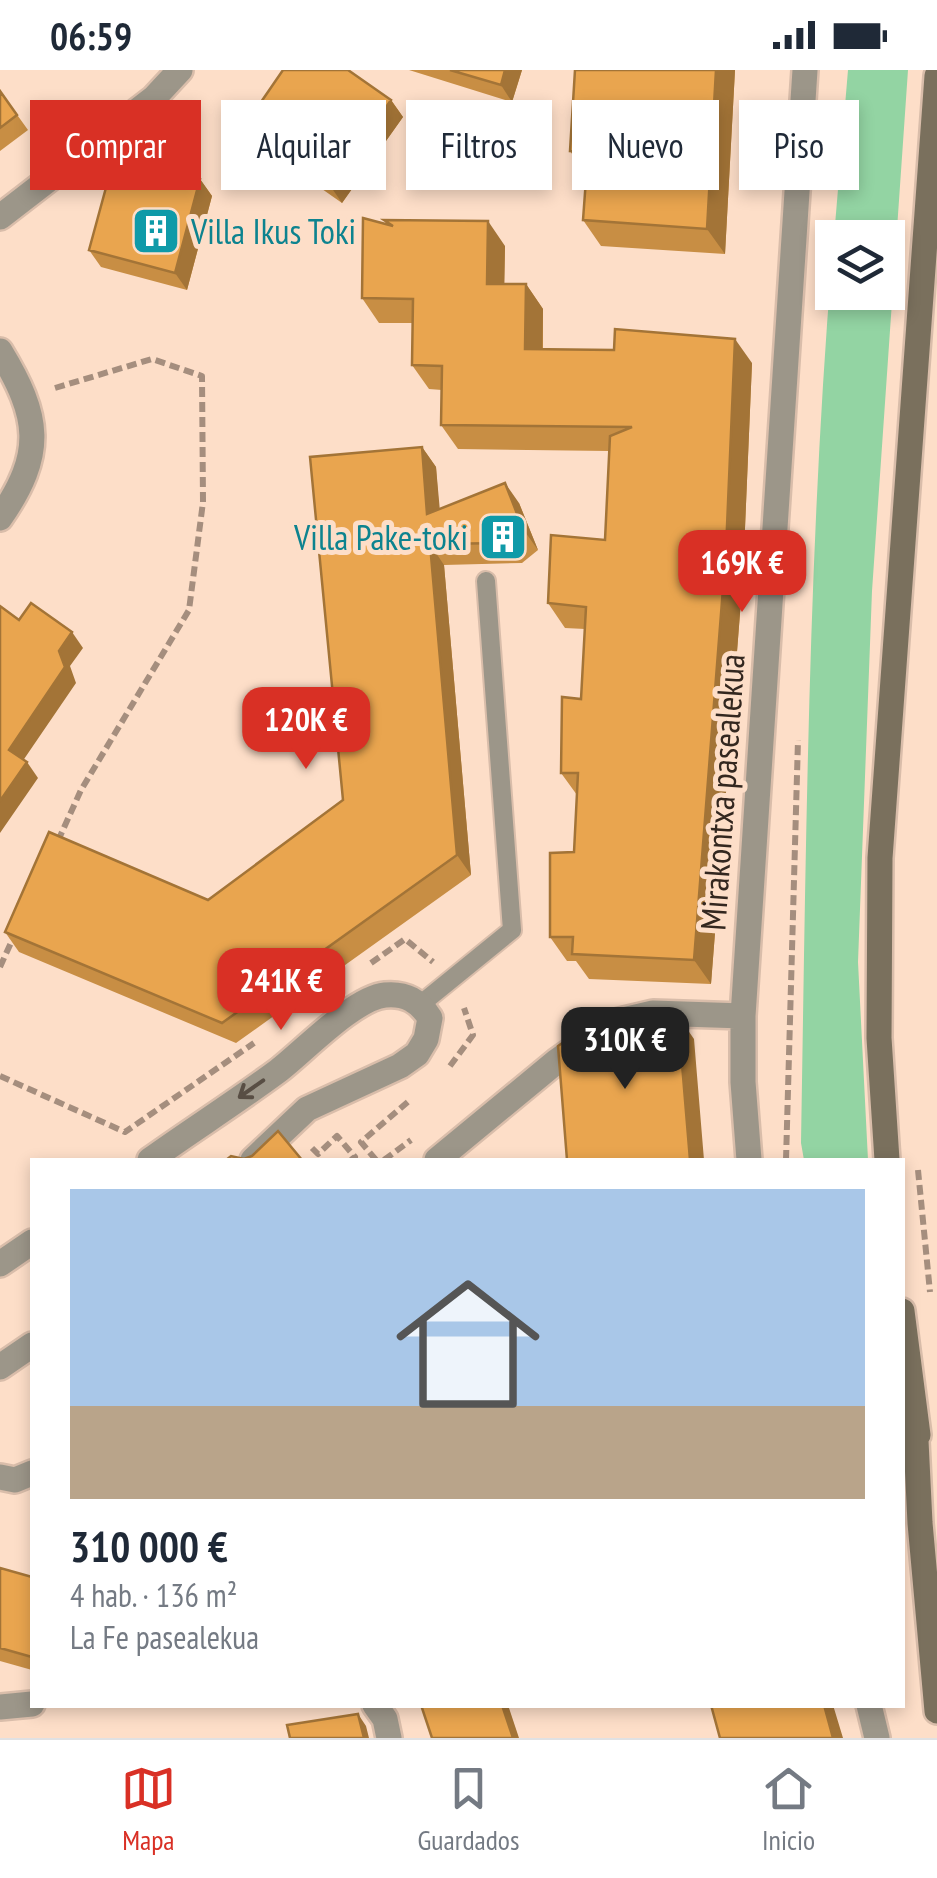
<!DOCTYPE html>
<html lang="es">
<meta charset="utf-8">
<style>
body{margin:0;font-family:"PT Sans Narrow",sans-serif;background:#f2f2f3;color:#1f2937;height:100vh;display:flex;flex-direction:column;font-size:38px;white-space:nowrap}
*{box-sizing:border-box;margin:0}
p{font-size:32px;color:#747a83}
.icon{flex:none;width:55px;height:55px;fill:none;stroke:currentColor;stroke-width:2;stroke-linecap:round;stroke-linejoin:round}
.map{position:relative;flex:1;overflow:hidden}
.sheet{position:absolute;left:30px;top:1088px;width:875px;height:550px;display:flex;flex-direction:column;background:#fff;border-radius:0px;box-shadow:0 5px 15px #0003}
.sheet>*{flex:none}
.guide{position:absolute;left:30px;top:30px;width:878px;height:90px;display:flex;gap:20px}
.buttons{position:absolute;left:815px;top:150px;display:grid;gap:20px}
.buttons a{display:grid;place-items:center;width:90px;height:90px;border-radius:0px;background:#fff;box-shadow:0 5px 15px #0003;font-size:50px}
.price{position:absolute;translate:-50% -85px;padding:0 22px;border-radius:20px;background:#d93025;color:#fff;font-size:32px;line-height:65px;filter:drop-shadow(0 2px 5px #0008)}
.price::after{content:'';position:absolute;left:50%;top:60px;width:30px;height:22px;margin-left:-15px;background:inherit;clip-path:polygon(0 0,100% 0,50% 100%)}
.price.active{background:#222;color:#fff}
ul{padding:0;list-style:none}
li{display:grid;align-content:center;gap:20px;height:530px;padding:0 40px}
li+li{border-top:2px solid #e0e1e3}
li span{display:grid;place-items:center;height:310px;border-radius:0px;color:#555}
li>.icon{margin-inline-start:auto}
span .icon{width:180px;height:180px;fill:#fffc;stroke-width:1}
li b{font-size:42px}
.tag{padding:0 35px;border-radius:0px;background:#fff;box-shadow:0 5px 15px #0003;font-size:35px;line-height:90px}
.tag.active{background:#d93025;color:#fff}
.status{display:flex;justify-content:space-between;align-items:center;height:70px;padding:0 50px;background:#fff;direction:ltr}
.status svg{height:28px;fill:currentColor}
.tabs{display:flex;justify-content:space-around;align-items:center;height:140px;border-top:2px solid #e0e1e3;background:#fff;font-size:28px;color:#747a83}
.tabs a{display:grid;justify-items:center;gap:5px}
.tabs .active{color:#d93025}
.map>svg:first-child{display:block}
.green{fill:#93d4a3}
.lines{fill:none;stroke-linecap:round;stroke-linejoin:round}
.lane-casing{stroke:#d9bdaa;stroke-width:22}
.street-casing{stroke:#d9bdaa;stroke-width:30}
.secondary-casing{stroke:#d9bdaa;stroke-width:30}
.path{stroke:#a58e7e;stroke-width:6;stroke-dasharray:10 5;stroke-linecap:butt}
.lane{stroke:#9c9689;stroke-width:18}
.street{stroke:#9c9689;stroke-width:25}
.secondary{stroke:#7a705d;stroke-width:25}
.wall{fill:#c88e44}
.shaded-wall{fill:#a37437}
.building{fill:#e9a54f;stroke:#a37437;stroke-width:2.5}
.oneway{stroke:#584e44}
.labels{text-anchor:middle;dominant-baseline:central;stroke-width:10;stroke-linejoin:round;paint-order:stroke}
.culture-label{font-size:35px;fill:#0d838f;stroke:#fddec8;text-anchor:start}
.street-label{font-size:35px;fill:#33271f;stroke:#fddec8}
</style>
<div class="status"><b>06:59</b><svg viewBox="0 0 49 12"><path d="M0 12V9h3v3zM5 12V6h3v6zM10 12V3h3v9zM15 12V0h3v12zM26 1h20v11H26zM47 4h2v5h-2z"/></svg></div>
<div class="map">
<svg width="937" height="1668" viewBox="0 0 937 1668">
<rect width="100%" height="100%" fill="#fddec8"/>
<path class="green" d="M 848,0 L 908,0 L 872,521 L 858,892 L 868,1090 L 804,1090 L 801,1073 C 806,778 808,483 832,189 L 832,222 L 888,222 L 888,168 L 834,167 Z"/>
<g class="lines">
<g class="lane-casing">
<path id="lane" d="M 421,934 L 512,860 L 486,511"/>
</g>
<g class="street-casing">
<path id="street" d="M 0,147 L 154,28 L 180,0
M 0,281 C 40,347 45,383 0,448
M 150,1090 C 192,1060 236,1032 278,1001 C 303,982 354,928 385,925 C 406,923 419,931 430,948 L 426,969 L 417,984 L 400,996 L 307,1039 L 253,1090
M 437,1090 L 557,991 L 611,953 L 653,943 L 743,946
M 749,1090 L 743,1012 L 743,946 L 805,0
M 0,1194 L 32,1172
M 0,1297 L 32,1275
M 0,1407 L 15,1410 L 32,1403
M 375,1635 L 385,1649 L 389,1668
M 869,1635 L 877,1668
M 0,1637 L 32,1634"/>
</g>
<g class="secondary-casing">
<path id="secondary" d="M 887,1090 L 879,968 L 880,788 L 937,6
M 902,1241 L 918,1365
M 915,1350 L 920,1453 L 937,1641"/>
</g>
<path class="path" d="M 55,318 L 152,289 L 202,306 L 203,432 L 189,540 L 81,720 L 57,773
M 371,893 L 405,869 L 433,892
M 0,897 L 14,866
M 450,996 L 473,965 L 464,938
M 0,1006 L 125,1062 L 254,973
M 312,1078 L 318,1084 L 337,1066 L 355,1087 L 351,1090
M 376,1090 L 361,1072 L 410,1030
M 384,1090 L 411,1070
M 786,1090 L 798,670
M 918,1100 L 930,1222"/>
<use href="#lane" class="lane"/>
<use href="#street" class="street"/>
<use href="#secondary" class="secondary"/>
</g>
<path class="wall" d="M 409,0 L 522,0 L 512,32 Z
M 575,0 L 735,0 L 725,184 L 601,176 L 583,150 L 586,104 L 570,81 Z
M 0,21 L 28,60 L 0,81 Z
M 391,30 L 403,47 L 342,133 L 262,77 L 250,60 Z
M 135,109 L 200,109 L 212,126 L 187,220 L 101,197 L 89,180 Z
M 384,150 L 505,176 L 504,214 L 526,214 L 543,239 L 543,279 L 752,293 L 743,505 L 711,914 L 589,909 L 576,891 L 567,891 L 550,867 L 574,782 L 577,725 L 561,703 L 581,629 L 585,559 L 565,558 L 548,533 L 605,470 L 609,381 L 458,379 L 441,355 L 442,320 L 429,319 L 412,295 L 413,253 L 379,253 L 362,228 L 387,154 Z
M 422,377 L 436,397 L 439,439 L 519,433 L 538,480 L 522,493 L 444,495 L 471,805 L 236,973 L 19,882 L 5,862 L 208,830 L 343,730 Z
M 0,1498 L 32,1507 L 32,1600 L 0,1591 Z"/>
<path class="shaded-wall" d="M 505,0 L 522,0 L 512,32 L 501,15 Z
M 716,0 L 735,0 L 725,184 L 707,159 Z
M 391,30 L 403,47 L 342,133 L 331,117 Z
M 200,109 L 212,126 L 187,220 L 175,203 Z
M 488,151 L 505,176 L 504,238 L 487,214 Z
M 526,214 L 543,239 L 542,303 L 525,279 Z
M 735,269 L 752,293 L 743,505 L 711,914 L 694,890 Z
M 422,377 L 436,397 L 442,464 L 427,444 Z
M 505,413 L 519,433 L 538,480 L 523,459 Z
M 430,474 L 444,495 L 471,805 L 457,785 Z
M 72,562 L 83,578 L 70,596 L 76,613 L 20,695 L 9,680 L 59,581 Z
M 27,692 L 38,708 L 0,763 L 0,731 Z
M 678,946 L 694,969 L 704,1090 L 690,1090 Z
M 502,1635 L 508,1635 L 519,1668 L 513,1668 Z
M 824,1635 L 833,1635 L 843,1668 L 833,1668 Z
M 358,1644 L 366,1656 L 369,1668 L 364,1668 Z"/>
<path class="building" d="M 283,0 L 348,0 L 391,30 L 331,117 L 250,60 L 250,48 Z
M 450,0 L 505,0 L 501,15 Z
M 575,0 L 716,0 L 707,159 L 583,150 L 588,82 L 570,81 Z
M 0,21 L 17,45 L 0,58 Z
M 139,92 L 200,109 L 175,203 L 89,180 L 110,103 L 135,109 Z
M 363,148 L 393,156 L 384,150 L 488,151 L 487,214 L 526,214 L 525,279 L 614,280 L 615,259 L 735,269 L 726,480 L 694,890 L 572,884 L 573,867 L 550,867 L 550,783 L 574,782 L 578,703 L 561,703 L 562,627 L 581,629 L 586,537 L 548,533 L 551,465 L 605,470 L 610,366 L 632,357 L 441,355 L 442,296 L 412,295 L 413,229 L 362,228 Z
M 422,377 L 427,444 L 505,413 L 523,459 L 508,473 L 430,474 L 457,785 L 222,953 L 5,862 L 49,762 L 208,830 L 343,730 L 310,387 Z
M 31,533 L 72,562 L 59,581 L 65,597 L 9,680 L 27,692 L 0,731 L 0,536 L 19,550 Z
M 678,946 L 690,1090 L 567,1090 L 558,976 L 589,954 Z
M 278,1061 L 302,1090 L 226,1090 L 231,1086 L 244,1089 L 252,1086 Z
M 0,1498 L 32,1507 L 32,1587 L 0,1578 Z
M 421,1635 L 502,1635 L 513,1668 L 432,1668 Z
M 711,1635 L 824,1635 L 833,1668 L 720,1668 Z
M 358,1644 L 364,1668 L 290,1668 L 287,1655 Z"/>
<defs><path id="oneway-shaft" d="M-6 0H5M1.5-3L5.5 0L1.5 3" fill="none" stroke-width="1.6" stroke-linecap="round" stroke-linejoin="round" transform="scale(2.5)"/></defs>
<use class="oneway" href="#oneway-shaft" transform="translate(251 1019) rotate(145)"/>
<defs>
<g id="building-square" transform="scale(2.5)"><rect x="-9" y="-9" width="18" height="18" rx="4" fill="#0f9aa8" stroke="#fddec8"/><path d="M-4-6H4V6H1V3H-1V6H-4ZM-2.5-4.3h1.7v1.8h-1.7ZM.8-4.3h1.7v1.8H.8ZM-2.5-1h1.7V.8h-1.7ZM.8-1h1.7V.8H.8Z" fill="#fff"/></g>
</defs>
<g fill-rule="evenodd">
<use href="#building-square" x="156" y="161"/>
<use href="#building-square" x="503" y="467"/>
</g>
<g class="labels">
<g class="culture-label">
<text x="191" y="161">Villa Ikus Toki</text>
<text x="468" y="467" text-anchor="end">Villa Pake-toki</text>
</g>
<g class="street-label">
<text transform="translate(722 722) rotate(-86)">Mirakontxa pasealekua</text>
</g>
</g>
</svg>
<div class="buttons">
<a><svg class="icon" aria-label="layers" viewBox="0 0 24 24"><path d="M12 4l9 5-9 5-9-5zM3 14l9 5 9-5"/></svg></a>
</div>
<b class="price" style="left:742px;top:545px">169K €</b>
<b class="price" style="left:306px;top:702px">120K €</b>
<b class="price" style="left:281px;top:963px">241K €</b>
<b class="price active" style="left:625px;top:1022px">310K €</b>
<div class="guide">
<a class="tag active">Comprar</a>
<a class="tag">Alquilar</a>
<a class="tag">Filtros</a>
<a class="tag">Nuevo</a>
<a class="tag">Piso</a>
</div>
<section class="sheet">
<ul>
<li><span style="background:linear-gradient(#a9c7e8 70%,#b9a48a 0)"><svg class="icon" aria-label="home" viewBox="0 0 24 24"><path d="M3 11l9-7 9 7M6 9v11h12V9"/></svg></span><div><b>310 000 €</b><p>4 hab. · 136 m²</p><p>La Fe pasealekua</p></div></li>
</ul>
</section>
</div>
<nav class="tabs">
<a class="active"><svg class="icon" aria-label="map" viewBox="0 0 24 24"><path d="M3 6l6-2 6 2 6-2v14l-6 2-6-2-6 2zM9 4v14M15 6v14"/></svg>Mapa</a>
<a><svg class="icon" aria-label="saved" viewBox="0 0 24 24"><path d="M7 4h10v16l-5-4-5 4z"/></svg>Guardados</a>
<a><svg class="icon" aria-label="home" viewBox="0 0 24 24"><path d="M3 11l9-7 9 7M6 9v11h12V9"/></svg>Inicio</a>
</nav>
